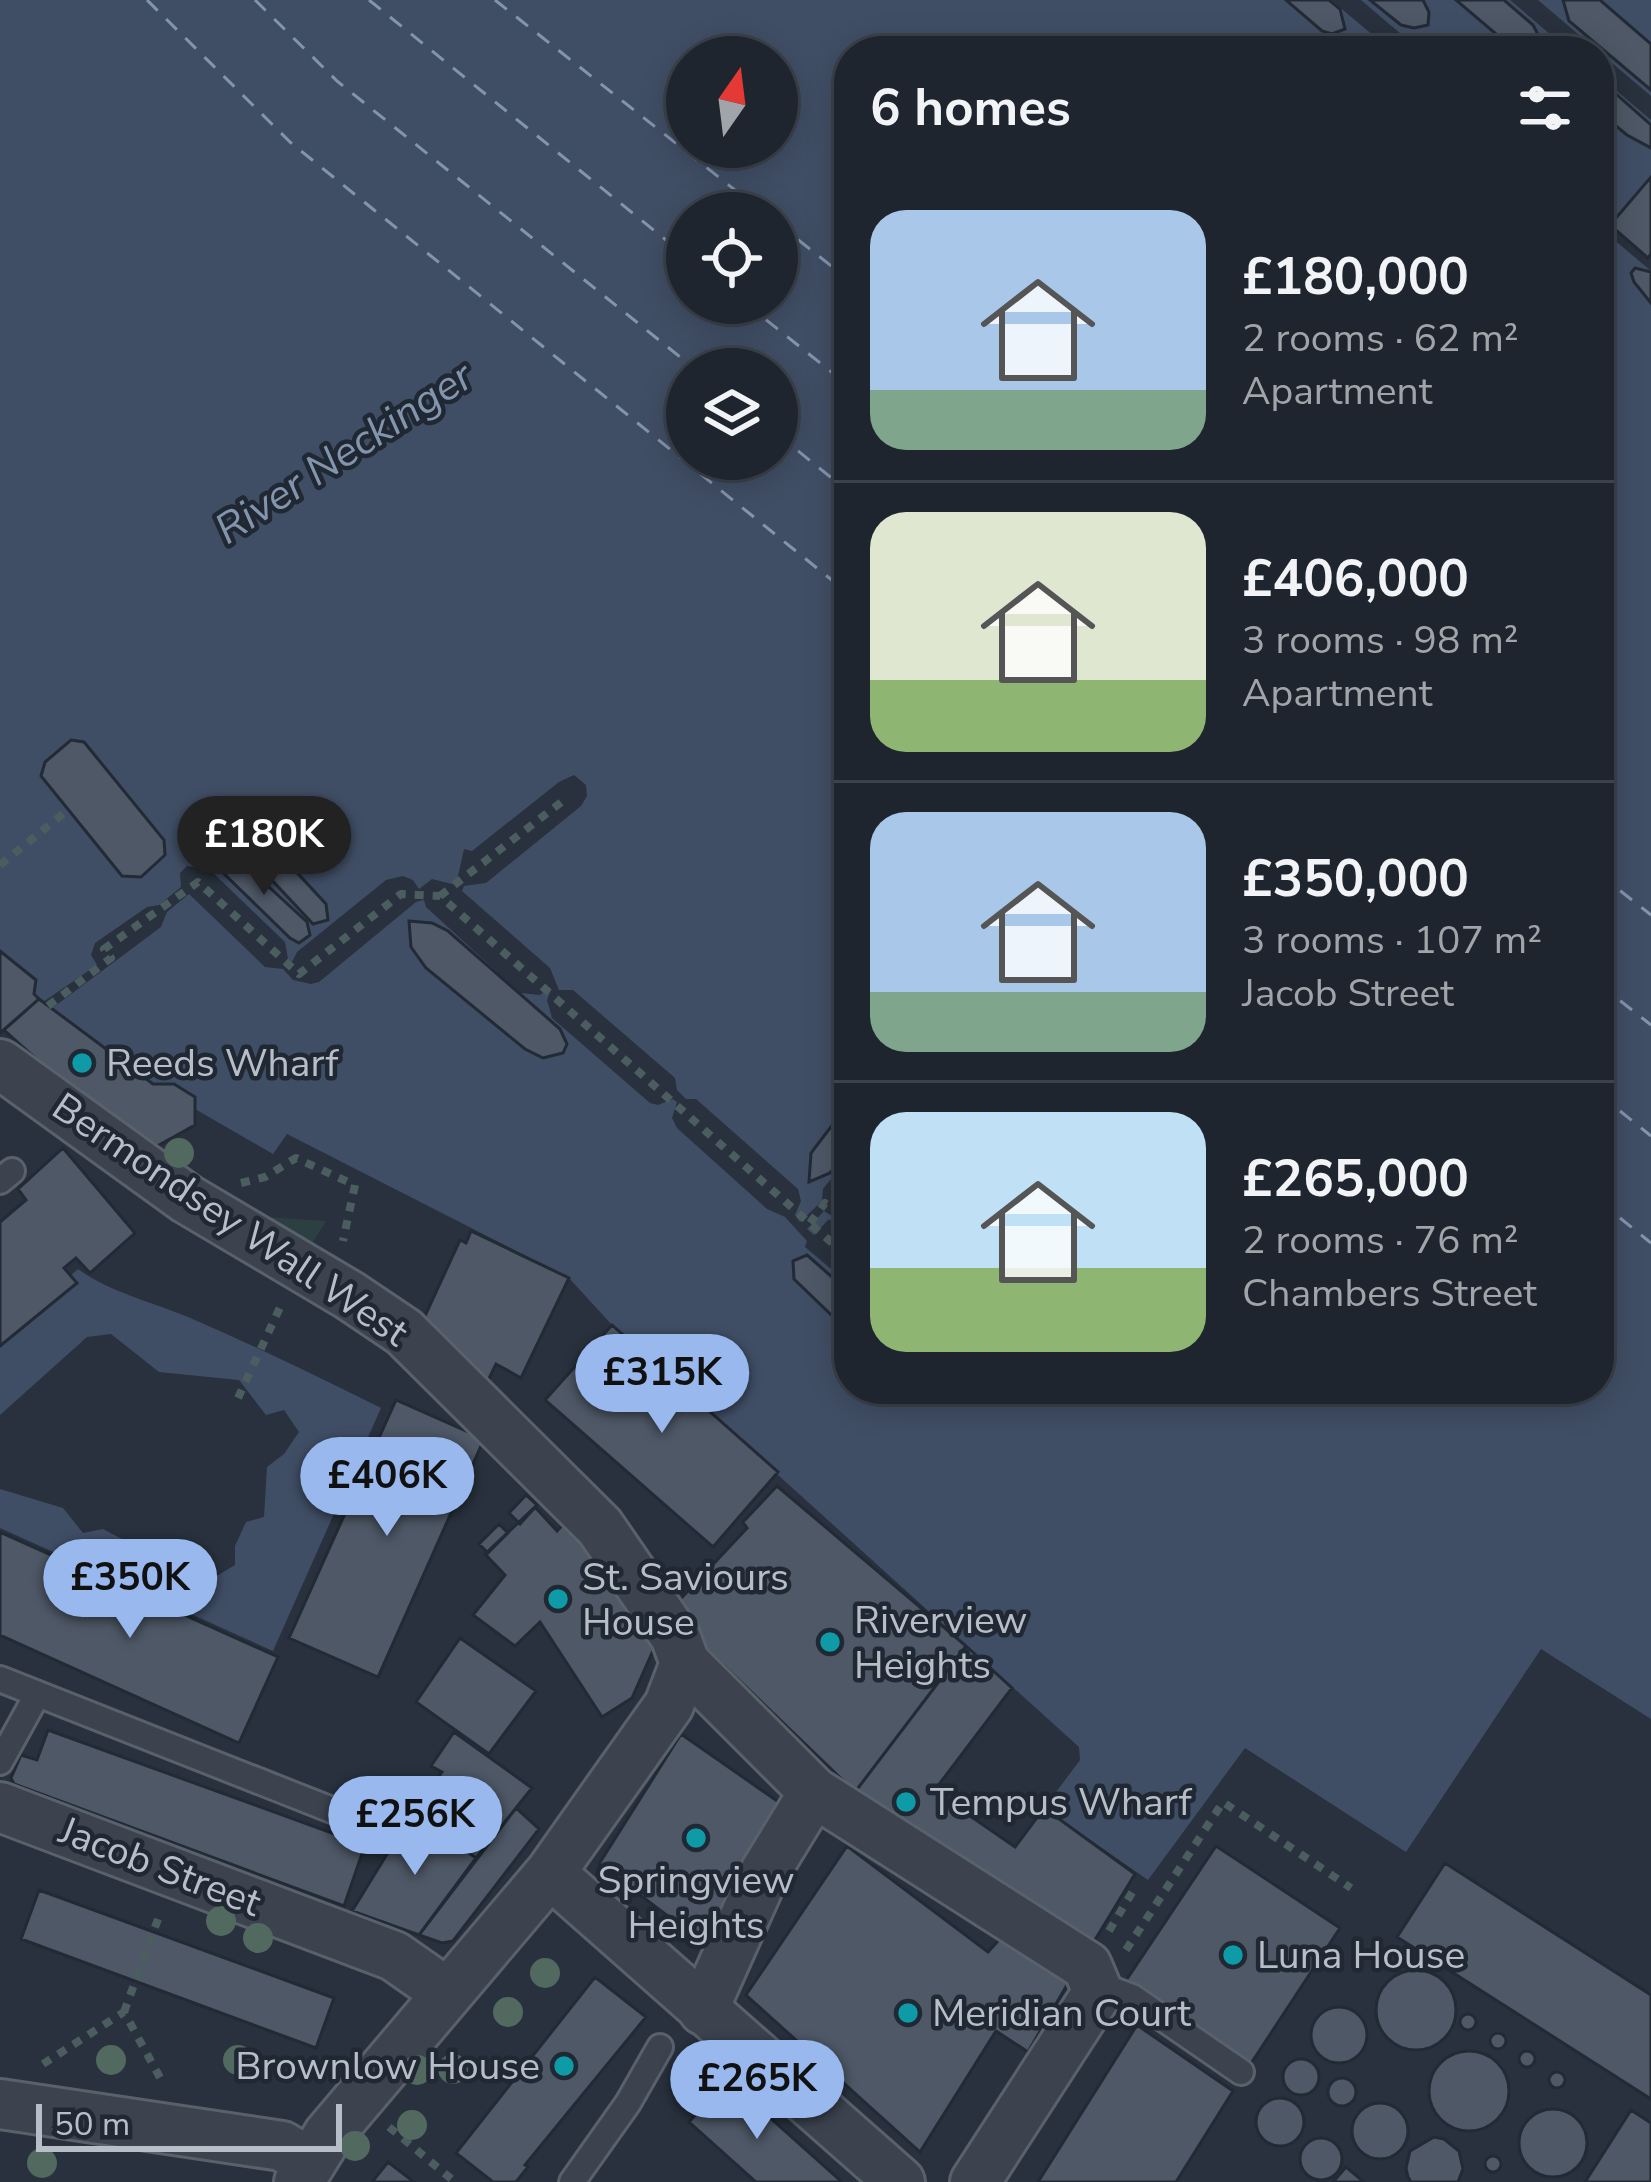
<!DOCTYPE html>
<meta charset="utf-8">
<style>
body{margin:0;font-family:"Nunito Sans",sans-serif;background:#262d36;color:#f1f3f6;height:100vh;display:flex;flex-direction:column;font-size:45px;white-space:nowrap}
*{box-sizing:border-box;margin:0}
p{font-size:39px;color:#a1a5aa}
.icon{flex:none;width:66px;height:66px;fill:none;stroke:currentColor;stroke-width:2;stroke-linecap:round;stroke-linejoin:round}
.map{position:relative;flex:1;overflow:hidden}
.details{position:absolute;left:834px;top:36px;width:780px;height:1368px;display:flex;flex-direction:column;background:#1e252e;border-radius:48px;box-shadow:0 6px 30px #0003,0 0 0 3px #3c424a}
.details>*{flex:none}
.needle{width:78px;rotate:14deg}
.controls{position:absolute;left:666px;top:36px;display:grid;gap:24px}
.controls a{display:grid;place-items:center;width:132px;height:132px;border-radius:50%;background:#1e252e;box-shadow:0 6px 30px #0003,0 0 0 3px #3c424a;font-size:60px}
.scale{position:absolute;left:36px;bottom:30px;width:306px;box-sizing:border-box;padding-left:12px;border:6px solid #b8bec8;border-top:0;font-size:33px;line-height:42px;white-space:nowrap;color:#b8bec8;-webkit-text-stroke:9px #202833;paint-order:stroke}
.price{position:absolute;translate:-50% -102px;padding:0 27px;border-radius:42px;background:#98b8ee;color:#111;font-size:39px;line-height:78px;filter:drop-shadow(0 3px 6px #0008)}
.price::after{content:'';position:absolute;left:50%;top:72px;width:36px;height:27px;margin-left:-18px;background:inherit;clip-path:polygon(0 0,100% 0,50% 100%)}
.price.current{background:#222;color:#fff}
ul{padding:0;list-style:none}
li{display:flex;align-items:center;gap:36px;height:300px;padding:0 36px}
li+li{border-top:3px solid #3c424a}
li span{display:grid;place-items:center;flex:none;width:336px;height:240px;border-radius:36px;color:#555}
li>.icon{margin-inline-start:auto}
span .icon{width:144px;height:144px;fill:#fffc;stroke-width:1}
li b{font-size:51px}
h2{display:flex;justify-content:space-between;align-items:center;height:144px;padding:0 36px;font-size:51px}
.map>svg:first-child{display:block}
.green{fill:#2d4041}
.water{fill:#404e65;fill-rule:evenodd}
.pier{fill:#28313d}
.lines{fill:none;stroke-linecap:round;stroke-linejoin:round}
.ferry{stroke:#8394ad;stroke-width:3;stroke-dasharray:15 12;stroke-linecap:butt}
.building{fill:#4e5866;stroke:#222a35;stroke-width:3}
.lane-casing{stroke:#59616b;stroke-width:30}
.street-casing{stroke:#59616b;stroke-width:54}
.path{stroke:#4c5d5f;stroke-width:8;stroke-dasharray:9 9;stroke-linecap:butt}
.lane{stroke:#3c434e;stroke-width:24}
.street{stroke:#3c434e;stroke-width:48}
.tree{fill:#51695f}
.culture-dot{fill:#0f9aa8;stroke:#202833;stroke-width:4.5}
.labels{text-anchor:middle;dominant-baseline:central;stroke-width:9;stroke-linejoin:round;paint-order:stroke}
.poi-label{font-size:39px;fill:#b8bec8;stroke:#202833;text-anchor:start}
.street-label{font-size:39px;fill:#b8bec8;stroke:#202833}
.water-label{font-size:42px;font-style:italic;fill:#8394ad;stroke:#202833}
</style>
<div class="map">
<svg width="1651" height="2182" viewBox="0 0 1651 2182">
<rect width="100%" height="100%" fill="#28313d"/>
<path class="green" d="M 251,1216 L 326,1221 L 308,1250 Z"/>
<path class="water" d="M 0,0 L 1651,0 L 1651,1719 L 1541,1649 L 1406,1852 L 1245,1748 L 1148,1880 L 1044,1808 L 1080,1760 L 1079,1747 L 612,1325 L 569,1278 L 287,1134 L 273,1154 L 195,1109 L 195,1097 L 174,1084 L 153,1084 L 34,994 L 36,980 L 0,951 ZM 849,51 L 1599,51 L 1599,1389 L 849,1389 ZM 687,57 L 777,57 L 777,147 L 687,147 ZM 687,213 L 777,213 L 777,303 L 687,303 ZM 687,369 L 777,369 L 777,459 L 687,459 Z
M 78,1269 C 109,1292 152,1302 188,1317 C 253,1345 317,1376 381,1408 L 273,1651 L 0,1528 L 0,1489 L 63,1508 L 83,1533 L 103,1529 L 205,1583 L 235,1565 L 235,1546 L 246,1522 L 264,1517 L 267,1467 L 284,1454 L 299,1432 L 284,1410 L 266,1415 L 239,1380 L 159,1372 L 111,1334 L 87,1337 L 0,1415 L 0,1340 Z"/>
<path class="pier" d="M 1331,0 L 1361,0 L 1421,51 L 1392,51 Z
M 1510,0 L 1538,0 L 1598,51 L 1570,51 Z
M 1599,52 L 1651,96 L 1651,120 L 1599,76 Z
M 1651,177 L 1651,271 L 1599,227 L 1599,202 L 1617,217 Z
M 574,775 L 586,785 L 587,796 L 581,806 L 486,883 L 464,886 L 462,891 L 550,968 L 559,990 L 573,990 L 675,1078 L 677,1090 L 686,1099 L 696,1099 L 798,1189 L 801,1201 L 795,1215 L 800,1222 L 822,1201 L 823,1189 L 849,1157 L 849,1210 L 832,1216 L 824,1211 L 807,1229 L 814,1235 L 829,1219 L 849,1237 L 849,1284 L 805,1247 L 807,1241 L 785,1217 L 767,1209 L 677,1128 L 672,1118 L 677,1102 L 673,1099 L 658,1105 L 650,1103 L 552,1018 L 547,1000 L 551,990 L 548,988 L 540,995 L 520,993 L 426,907 L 424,900 L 416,902 L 319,982 L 311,984 L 293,980 L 283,969 L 265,967 L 189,894 L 167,912 L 161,927 L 51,1009 L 43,1002 L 97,965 L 91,955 L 95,943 L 147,907 L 159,905 L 181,887 L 180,873 L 187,866 L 209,869 L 285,942 L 288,959 L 292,962 L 297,952 L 386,880 L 403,876 L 413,880 L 419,889 L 432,879 L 456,885 L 464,849 L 472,851 L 559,782 Z"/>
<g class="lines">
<path class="ferry" d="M 147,0 L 290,142 L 849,594
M 255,0 L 337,81 L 695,369
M 369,0 L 687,257
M 495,0 L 764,213
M 777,223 L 849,280
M 745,303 L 849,386
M 777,434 L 849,492
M 1599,874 L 1651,915
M 1599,984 L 1651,1025
M 1599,1094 L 1651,1136
M 1599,1201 L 1651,1243"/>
</g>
<path class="building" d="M 1286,0 L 1329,0 L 1340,9 L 1345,29 L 1332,34 L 1322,31 Z
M 1370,0 L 1423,0 L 1429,12 L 1428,25 L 1414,28 L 1401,25 Z
M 1456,0 L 1504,0 L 1533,25 L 1542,42 L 1532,51 L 1516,51 Z
M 1563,0 L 1600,0 L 1651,44 L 1651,90 L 1569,21 Z
M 1364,35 L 1372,37 L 1388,51 L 1360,51 Z
M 1463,38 L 1472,41 L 1485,51 L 1449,51 Z
M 1599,79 L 1651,125 L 1651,148 L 1627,135 L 1599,112 Z
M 1651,177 L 1651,254 L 1648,258 L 1610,225 Z
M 1635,268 L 1651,272 L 1651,303 L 1634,282 L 1631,273 Z
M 71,740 L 84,742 L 164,840 L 165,855 L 141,877 L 122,876 L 41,776 L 45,762 Z
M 251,823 L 326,904 L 328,920 L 313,924 L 238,844 L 235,828 L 239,824 Z
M 224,853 L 233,854 L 307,922 L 310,935 L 299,943 L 290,938 L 216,866 L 218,857 Z
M 409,921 L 432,923 L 448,931 L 560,1029 L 567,1044 L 563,1053 L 543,1058 L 525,1049 L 426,968 L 411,947 Z
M 0,951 L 36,980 L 34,994 L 39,999 L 0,1033 Z
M 39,999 L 153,1084 L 174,1084 L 195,1097 L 195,1125 L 150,1150 L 115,1129 L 4,1030 Z
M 849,1103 L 849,1148 L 830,1173 L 809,1182 L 811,1153 Z
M 63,1148 L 135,1233 L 90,1273 L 76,1258 L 64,1268 L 77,1283 L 0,1346 L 0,1222 L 26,1200 L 18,1189 Z
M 471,1231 L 569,1278 L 521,1378 L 496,1364 L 482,1393 L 418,1331 L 460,1240 L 466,1243 Z
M 807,1255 L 849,1292 L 849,1332 L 794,1279 L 793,1261 Z
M 612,1325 L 778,1472 L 713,1547 L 545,1400 Z
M 396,1400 L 484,1439 L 378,1677 L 289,1638 Z
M 777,1486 L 966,1646 L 855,1792 L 694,1637 L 672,1608 L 747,1528 L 743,1522 Z
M 526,1495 L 537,1505 L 520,1524 L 509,1513 Z
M 535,1507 L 557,1531 L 568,1519 L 659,1637 L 632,1698 L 602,1717 L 540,1622 L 515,1646 L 473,1615 L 505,1575 L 485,1554 Z
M 499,1524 L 508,1533 L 488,1553 L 479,1544 Z
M 0,1532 L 278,1657 L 239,1743 L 0,1635 Z
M 460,1638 L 536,1691 L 489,1754 L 416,1702 Z
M 966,1646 L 1012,1688 L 934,1791 L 1015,1847 L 1044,1808 L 1135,1874 L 1087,1953 L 855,1792 Z
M 48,1730 L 365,1845 L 344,1906 L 14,1784 L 11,1778 L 21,1755 L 37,1760 Z
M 454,1732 L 532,1788 L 476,1858 L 413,1812 L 442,1772 L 431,1766 Z
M 681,1734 L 793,1812 L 710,1948 L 599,1864 Z
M 516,1808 L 539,1829 L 453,1941 L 442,1943 L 419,1935 Z
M 413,1812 L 476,1858 L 419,1935 L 352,1911 Z
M 847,1846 L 988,1952 L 1007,1931 L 1063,1969 L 1067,1985 L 1028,2052 L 996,2031 L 920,2152 L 746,1995 Z
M 1216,1846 L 1340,1928 L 1250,2065 L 1125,1982 Z
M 1445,1863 L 1651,1995 L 1651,2099 L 1397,1937 Z
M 39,1890 L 334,1998 L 316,2048 L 21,1939 Z
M1376 2010a40 40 0 1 1 80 0a40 40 0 1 1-80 0Z
M 595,1977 L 646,2017 L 525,2165 L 528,2167 L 516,2182 L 493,2182 L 456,2153 Z
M1311 2035a28 28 0 1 1 56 0a28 28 0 1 1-56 0Z
M1460 2022a8 8 0 1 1 16 0a8 8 0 1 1-16 0Z
M 1137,2025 L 1233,2091 L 1176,2182 L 1038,2182 Z
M1490 2041a8 8 0 1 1 16 0a8 8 0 1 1-16 0Z
M1519 2059a8 8 0 1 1 16 0a8 8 0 1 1-16 0Z
M1429 2091a40 40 0 1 1 80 0a40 40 0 1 1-80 0Z
M1283 2077a18 18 0 1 1 36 0a18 18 0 1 1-36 0Z
M1549 2080a8 8 0 1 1 16 0a8 8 0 1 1-16 0Z
M1328 2092a14 14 0 1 1 28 0a14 14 0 1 1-28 0Z
M 739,2090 L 842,2182 L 756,2182 L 689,2122 L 716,2092 L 728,2103 Z
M1256 2122a24 24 0 1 1 48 0a24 24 0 1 1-48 0Z
M1352 2131a28 28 0 1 1 56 0a28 28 0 1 1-56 0Z
M1519 2143a34 34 0 1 1 68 0a34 34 0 1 1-68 0Z
M 1631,2110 L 1651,2123 L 1651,2182 L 1585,2182 Z
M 1434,2137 L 1444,2139 L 1459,2151 L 1463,2169 L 1458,2182 L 1411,2182 L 1408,2177 L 1406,2168 L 1410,2151 Z
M1300 2159a21 21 0 1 1 42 0a21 21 0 1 1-42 0Z
M1485 2164a8 8 0 1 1 16 0a8 8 0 1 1-16 0Z
M 388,2162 L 414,2182 L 372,2182 Z
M 1346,2167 L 1364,2182 L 1333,2182 Z"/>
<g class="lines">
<g class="lane-casing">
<path id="lane" d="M 0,1181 L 12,1171
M 0,1679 L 375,1827
M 0,1762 L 37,1695
M 1098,1992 L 1116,1991 L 1132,1997 L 1241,2072
M 572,2182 L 628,2103 L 660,2047"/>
</g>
<g class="street-casing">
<path id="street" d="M 0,1064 L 187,1199 L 349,1295 L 404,1332 L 600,1527 L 675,1636 L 685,1663 L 814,1792 L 1087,1966 L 1098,1992 L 975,2182
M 0,1807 L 394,1956 L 447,1993
M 550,1873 L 900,2182
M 703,2010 L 765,1872 L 814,1792
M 0,2104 L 282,2146 L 308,2162
M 299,2182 L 328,2135 L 550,1873 L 669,1705 L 685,1663"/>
</g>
<path class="path" d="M 0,865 L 69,809
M 440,896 L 568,797
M 48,1006 L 111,958 L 104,949 L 198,882 L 299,974 L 401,894 L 440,896 L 849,1258
M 241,1183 L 265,1177 L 296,1158 L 355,1185 L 343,1241
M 810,1223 L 825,1203 L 842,1214 L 849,1205
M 238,1398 L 283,1301
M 1109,1931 L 1133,1891
M 1126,1950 L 1223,1802 L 1351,1888
M 124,2012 L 161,1911
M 43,2064 L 124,2012 L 163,2083
M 389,2127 L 455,2182"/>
<use href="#lane" class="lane"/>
<use href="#street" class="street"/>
</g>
<g class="tree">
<circle cx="179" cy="1153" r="15"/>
<circle cx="221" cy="1921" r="15"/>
<circle cx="258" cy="1938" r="15"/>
<circle cx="545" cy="1973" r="15"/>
<circle cx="508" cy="2012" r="15"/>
<circle cx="111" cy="2060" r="15"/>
<circle cx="238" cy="2060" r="15"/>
<circle cx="453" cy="2069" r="15"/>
<circle cx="417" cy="2070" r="15"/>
<circle cx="412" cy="2125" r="15"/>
<circle cx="355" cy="2146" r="15"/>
<circle cx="42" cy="2163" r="15"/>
</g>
<g class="culture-dot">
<circle cx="82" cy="1063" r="12"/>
<circle cx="558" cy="1599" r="12"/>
<circle cx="830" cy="1642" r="12"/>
<circle cx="906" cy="1802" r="12"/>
<circle cx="696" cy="1838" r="12"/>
<circle cx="1233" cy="1955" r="12"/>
<circle cx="908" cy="2013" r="12"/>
<circle cx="564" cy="2066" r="12"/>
</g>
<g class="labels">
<g class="poi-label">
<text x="106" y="1063">Reeds Wharf</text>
<text x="582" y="1577">St. Saviours<tspan x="582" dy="45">House</tspan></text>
<text x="854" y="1620">Riverview<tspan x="854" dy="45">Heights</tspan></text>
<text x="930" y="1802">Tempus Wharf</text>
<text x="696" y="1880" text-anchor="middle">Springview<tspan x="696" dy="45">Heights</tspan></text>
<text x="1257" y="1955">Luna House</text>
<text x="932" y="2013">Meridian Court</text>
<text x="540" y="2066" text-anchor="end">Brownlow House</text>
</g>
<g class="street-label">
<text transform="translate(230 1220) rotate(34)">Bermondsey Wall West</text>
<text transform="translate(160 1867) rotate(21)">Jacob Street</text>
</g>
<g class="water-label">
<text transform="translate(344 453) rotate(-33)">River Neckinger</text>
</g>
</g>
</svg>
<div class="controls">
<a><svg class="needle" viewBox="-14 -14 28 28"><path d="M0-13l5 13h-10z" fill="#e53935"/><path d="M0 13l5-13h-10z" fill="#a1a5aa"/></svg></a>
<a><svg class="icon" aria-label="locate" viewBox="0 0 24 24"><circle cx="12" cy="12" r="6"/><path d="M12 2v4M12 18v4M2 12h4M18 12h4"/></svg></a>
<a><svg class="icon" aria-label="layers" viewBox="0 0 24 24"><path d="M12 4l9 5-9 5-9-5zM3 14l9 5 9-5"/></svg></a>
</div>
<div class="scale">50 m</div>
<b class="price current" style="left:264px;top:898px">£180K</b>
<b class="price" style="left:662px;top:1436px">£315K</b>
<b class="price" style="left:387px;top:1539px">£406K</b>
<b class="price" style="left:130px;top:1641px">£350K</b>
<b class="price" style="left:415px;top:1878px">£256K</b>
<b class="price" style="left:757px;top:2142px">£265K</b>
<section class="details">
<h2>6 homes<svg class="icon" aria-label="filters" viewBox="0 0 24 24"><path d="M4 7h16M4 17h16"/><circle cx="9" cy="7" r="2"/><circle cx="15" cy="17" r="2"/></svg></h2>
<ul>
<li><span style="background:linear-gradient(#a9c7e8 75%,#7fa58c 0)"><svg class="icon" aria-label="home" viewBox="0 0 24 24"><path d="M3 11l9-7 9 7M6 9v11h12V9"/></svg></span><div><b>£180,000</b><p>2 rooms · 62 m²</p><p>Apartment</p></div></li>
<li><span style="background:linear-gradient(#dfe7d0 70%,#8fb573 0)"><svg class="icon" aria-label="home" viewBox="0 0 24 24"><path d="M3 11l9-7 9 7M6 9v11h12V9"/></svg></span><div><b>£406,000</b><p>3 rooms · 98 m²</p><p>Apartment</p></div></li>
<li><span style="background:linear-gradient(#a9c7e8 75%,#7fa58c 0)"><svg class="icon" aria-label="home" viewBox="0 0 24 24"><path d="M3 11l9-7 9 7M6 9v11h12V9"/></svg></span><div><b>£350,000</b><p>3 rooms · 107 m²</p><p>Jacob Street</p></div></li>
<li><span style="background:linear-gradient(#bfe0f5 65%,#8fb573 0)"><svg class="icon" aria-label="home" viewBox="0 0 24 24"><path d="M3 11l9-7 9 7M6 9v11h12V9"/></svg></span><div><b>£265,000</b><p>2 rooms · 76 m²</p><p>Chambers Street</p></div></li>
</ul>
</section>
</div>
